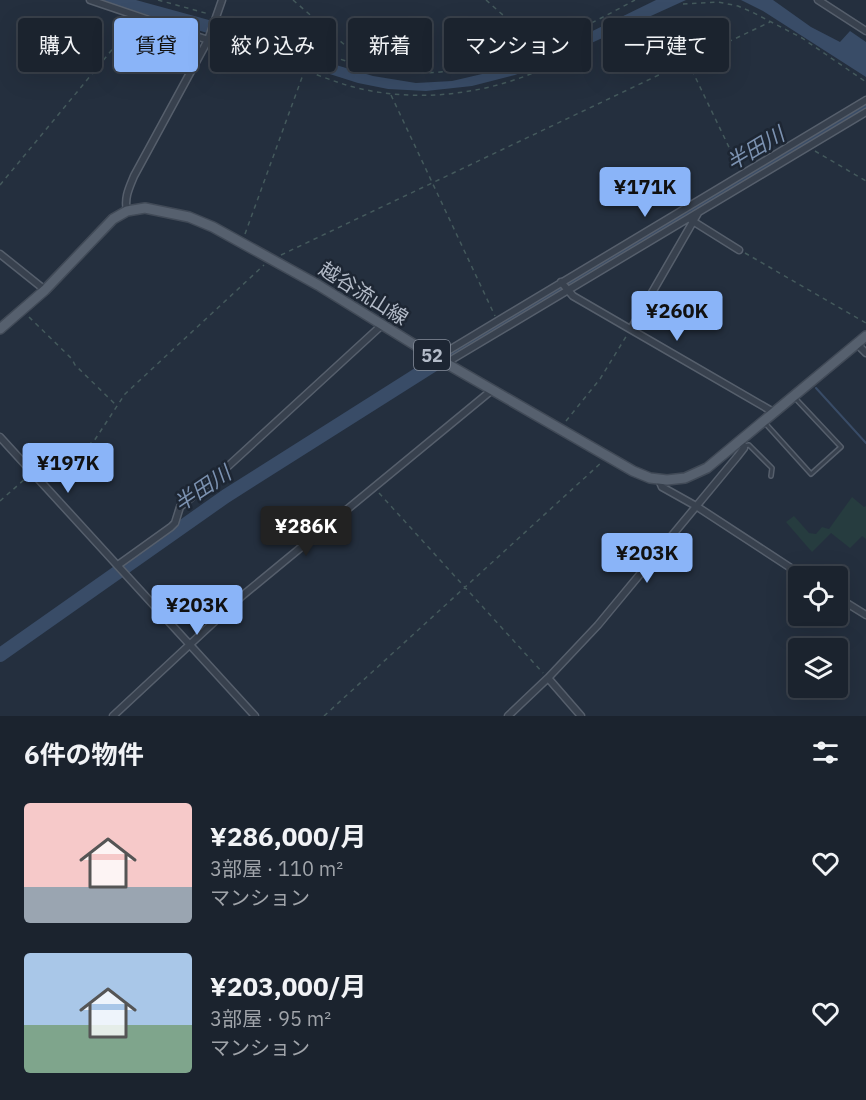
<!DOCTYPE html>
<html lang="ja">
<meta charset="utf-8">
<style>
body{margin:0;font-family:"IBM Plex Sans","Noto Sans JP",sans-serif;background:#282f3a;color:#f1f3f6;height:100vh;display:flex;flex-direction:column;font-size:22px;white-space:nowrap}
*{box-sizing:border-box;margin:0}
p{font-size:20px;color:#a0a4aa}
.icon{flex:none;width:33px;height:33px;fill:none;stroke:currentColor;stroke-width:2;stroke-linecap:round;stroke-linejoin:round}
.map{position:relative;height:716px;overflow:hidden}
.side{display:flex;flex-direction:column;background:#1b232e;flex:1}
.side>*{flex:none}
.top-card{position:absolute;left:18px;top:18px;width:831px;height:54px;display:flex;gap:12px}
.buttons{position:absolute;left:788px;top:566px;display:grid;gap:12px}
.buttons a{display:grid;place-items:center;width:60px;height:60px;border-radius:6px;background:#1b232e;box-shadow:0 6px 24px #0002,0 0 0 2px #39404a;font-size:30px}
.price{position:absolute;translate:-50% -51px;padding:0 14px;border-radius:6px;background:#8ab4f8;color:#111;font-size:20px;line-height:39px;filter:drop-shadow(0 2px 3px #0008)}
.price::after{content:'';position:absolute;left:50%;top:36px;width:18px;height:14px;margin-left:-9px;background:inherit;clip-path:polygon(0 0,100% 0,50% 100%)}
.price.current{background:#222;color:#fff}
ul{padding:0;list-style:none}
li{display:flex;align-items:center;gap:18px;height:150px;padding:0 24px}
li span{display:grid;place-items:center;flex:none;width:168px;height:120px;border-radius:6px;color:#555}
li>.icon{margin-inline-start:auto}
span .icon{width:72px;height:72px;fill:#fffc;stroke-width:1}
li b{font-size:26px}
h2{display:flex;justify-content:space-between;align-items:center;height:72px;padding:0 24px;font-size:26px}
.tag{padding:0 21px;border-radius:6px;background:#1b232e;box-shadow:0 6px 24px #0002,0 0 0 2px #39404a;font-size:21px;line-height:54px}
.tag.current{background:#8ab4f8;color:#111}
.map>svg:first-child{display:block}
.green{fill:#263c3f}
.water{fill:#394c67}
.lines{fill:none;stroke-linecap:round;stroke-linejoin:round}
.stream{stroke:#394c67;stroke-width:2}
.river{stroke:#394c67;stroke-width:14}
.lane-casing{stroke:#565f6c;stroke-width:6}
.street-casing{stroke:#565f6c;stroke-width:9}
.primary-casing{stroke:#414a57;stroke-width:12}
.path{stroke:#44595c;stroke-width:1.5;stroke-dasharray:4.5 4.5;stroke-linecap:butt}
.lane{stroke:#38414e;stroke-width:3}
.street{stroke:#38414e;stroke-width:6}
.primary{stroke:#56606e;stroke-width:9}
.labels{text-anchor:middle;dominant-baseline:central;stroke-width:5;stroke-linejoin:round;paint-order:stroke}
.shield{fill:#1d2633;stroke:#878f9c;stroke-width:1.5}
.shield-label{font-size:18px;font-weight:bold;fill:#b4bcc9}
.street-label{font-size:20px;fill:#b4bcc9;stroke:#1d2633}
.water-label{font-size:21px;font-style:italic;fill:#7c92b1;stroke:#1d2633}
</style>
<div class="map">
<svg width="866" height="716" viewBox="0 0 866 716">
<rect width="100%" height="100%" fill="#242f3e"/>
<path class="green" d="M 852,497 L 864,507 L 866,506 L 866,539 L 862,536 L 850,548 L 831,533 L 812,552 L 786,522 L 794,516 L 809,533 L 816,534 L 822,527 L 829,529 Z"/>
<path class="water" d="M 98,0 L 136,0 L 238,28 L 336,65 L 373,76 L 416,83 L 452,81 L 525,64 L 656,0 L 686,0 L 565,55 L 515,75 L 472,86 L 426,91 L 388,89 L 358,83 L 317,70 L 277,54 Z
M 741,0 L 773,0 L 811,27 L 840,42 L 850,31 L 866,42 L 866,77 L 763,11 Z"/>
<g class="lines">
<path class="stream" d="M 816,388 L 866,443"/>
<path class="river" d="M 449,355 L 866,107
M 0,655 L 226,496 L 433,365"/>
<g class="lane-casing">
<path id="lane" d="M 765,423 L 811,474 L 841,447 L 795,398
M 744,446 L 749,445 L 772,468 L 771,476"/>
</g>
<g class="street-casing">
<path id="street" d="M 90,0 L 208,40
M 818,0 L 866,31
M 127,211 C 124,198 129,188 134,176 L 208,40 L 222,0
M 691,220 L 739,250
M 0,254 L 45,290
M 561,282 L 573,296 L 775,413
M 631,329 L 698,213
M 857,344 L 866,353
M 436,358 L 866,100
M 446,363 L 866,112
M 0,437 L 255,716
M 659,480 L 662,487 L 696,506 L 803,576
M 118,565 L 171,527 L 175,523 L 180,507 L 225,469 L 382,325
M 837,597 L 866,615
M 548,678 L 581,716
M 113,716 L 242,596 L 492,390
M 508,716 L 548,678 L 598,625 L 737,457 L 744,448 L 741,441"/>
</g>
<g class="primary-casing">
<path id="primary" d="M 0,329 L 45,290 L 113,219 L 127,211 L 145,208 L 189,217 L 213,227 L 318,285 L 423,350 L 633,471 L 650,478 L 667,480 L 685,478 L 707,468 L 866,336"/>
</g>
<path class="path" d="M 158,0 L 209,14
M 293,0 L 354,53 L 359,59 L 360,63
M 486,0 L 539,47
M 683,4 L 718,2 L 738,6 L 752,12 L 802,38 L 866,82
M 222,18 C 252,27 280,37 309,48 C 333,56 358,67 384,71 C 474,83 558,42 635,0
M 214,41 C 254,49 301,70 340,83 C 404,104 477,97 538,71
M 688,62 L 739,168
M 391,95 L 495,316
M 815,151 L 866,181
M 0,185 L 135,22
M 245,234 L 304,72
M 745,253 L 866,323
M 281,255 L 770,22
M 29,317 L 72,359 L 75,365 L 116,405
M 566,421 L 600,379 L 627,335
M 39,468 L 81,450 L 94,441 L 125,394 L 264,265
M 379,493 L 543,673
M 0,501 L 26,478
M 324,716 L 602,462"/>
<use href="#lane" class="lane"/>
<use href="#street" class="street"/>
<use href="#primary" class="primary"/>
</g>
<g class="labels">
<rect class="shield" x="414" y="340" width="36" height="30" rx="4.5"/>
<g class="shield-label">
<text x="432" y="355">52</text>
</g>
<g class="street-label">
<text transform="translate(364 293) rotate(32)">越谷流山線</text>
</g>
<g class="water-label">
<text transform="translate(755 148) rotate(-31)">半田川</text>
<text transform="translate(202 488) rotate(-34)">半田川</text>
</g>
</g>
</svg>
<div class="buttons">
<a><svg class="icon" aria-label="locate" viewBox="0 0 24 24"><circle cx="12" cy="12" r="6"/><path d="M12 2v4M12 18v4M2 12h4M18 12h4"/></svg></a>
<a><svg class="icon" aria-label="layers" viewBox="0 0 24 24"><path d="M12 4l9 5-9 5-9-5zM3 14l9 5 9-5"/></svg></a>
</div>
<b class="price" style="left:645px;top:218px">¥171K</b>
<b class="price" style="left:677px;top:342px">¥260K</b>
<b class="price" style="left:68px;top:494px">¥197K</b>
<b class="price current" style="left:306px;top:557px">¥286K</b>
<b class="price" style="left:647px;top:584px">¥203K</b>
<b class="price" style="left:197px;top:636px">¥203K</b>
<div class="top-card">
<a class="tag">購入</a>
<a class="tag current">賃貸</a>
<a class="tag">絞り込み</a>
<a class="tag">新着</a>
<a class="tag">マンション</a>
<a class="tag">一戸建て</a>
</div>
</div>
<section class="side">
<h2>6件の物件<svg class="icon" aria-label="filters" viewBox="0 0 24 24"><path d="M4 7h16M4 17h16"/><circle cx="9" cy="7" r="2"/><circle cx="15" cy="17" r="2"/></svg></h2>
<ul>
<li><span style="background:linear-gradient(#f6c9c9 70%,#9aa5b1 0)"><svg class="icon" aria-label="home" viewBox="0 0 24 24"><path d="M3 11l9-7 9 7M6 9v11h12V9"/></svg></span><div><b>¥286,000/月</b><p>3部屋 · 110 m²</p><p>マンション</p></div><svg class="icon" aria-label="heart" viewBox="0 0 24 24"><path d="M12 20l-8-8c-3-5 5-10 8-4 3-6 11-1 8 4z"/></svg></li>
<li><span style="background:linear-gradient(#a9c7e8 60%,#7fa58c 0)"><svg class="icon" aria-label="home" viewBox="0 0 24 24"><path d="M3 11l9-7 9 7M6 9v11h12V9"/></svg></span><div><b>¥203,000/月</b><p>3部屋 · 95 m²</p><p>マンション</p></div><svg class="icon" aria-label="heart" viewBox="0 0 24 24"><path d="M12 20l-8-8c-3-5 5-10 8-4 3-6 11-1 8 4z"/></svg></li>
</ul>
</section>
